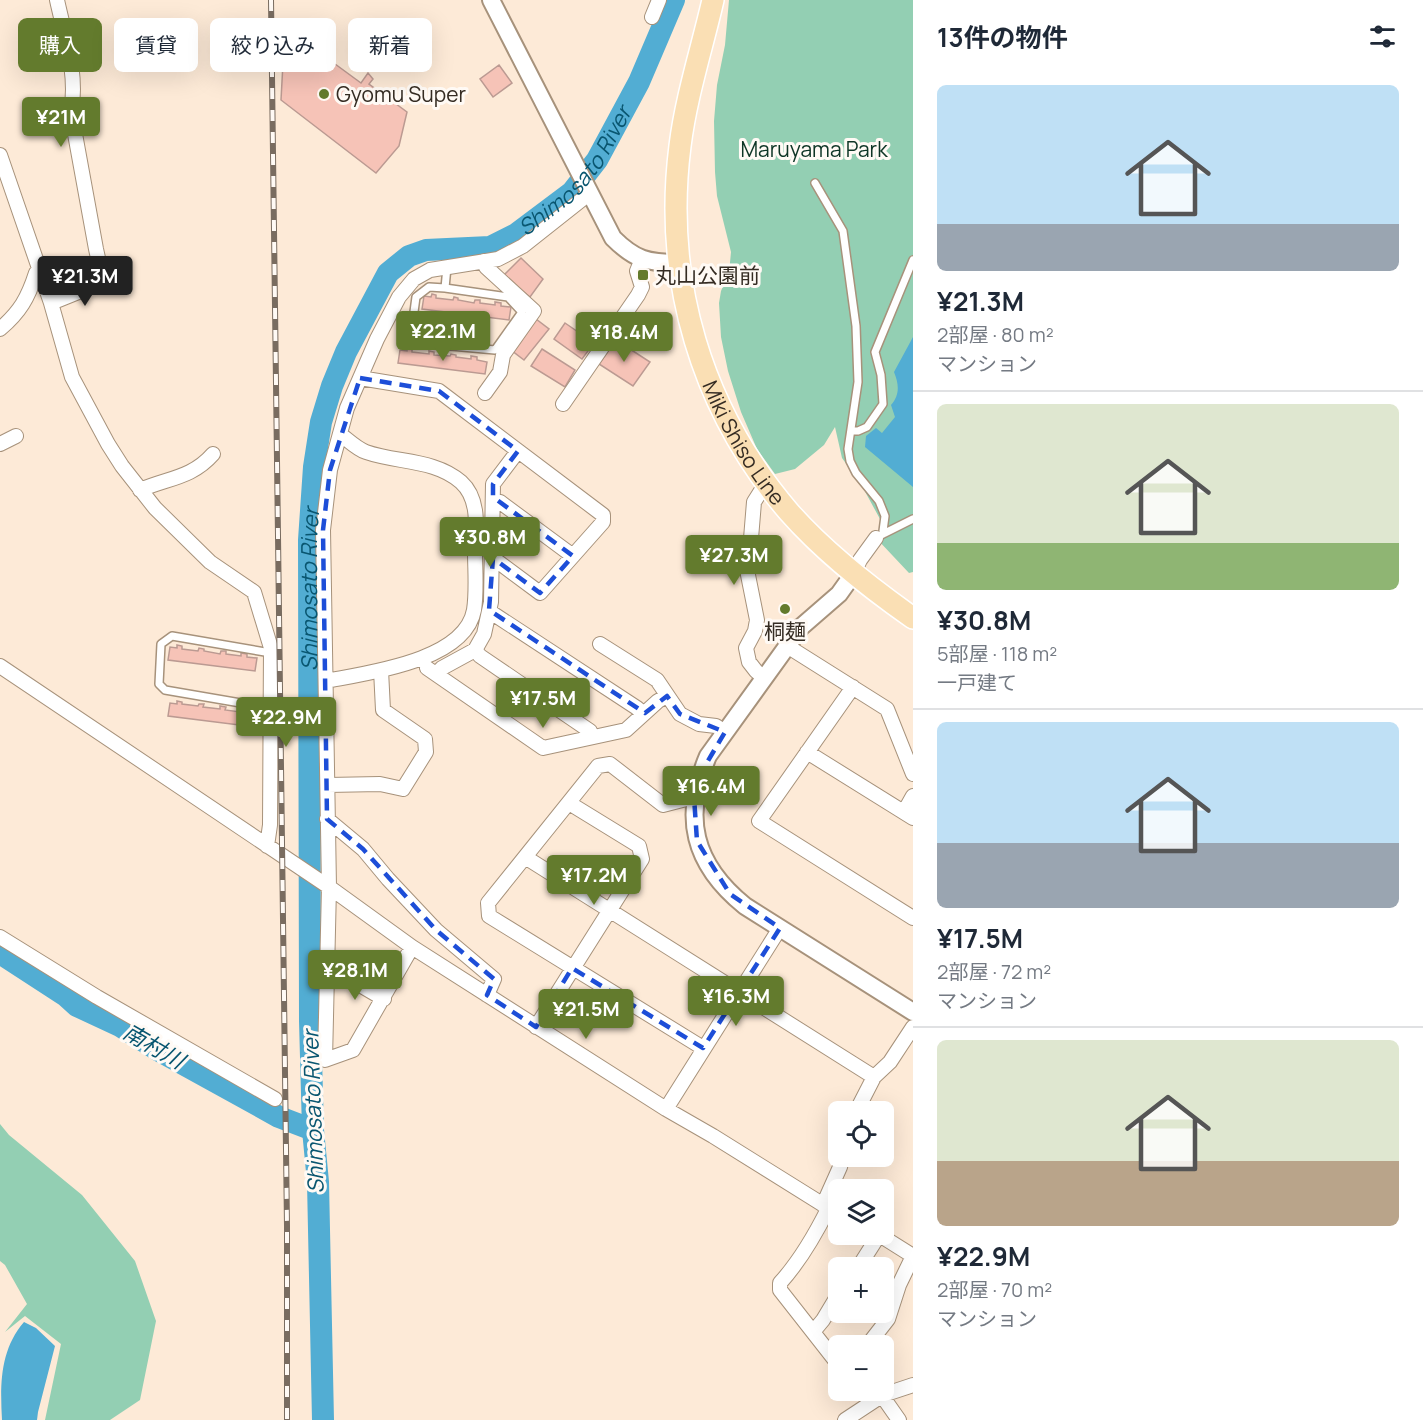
<!DOCTYPE html>
<html lang="ja">
<meta charset="utf-8">
<style>
body{margin:0;font-family:Manrope,"Noto Sans JP",sans-serif;background:#f2f2f3;color:#1f2937;height:100vh;display:flex;flex-direction:column;font-size:22px;white-space:nowrap}
*{box-sizing:border-box;margin:0}
p{font-size:20px;color:#747a83}
.icon{flex:none;width:33px;height:33px;fill:none;stroke:currentColor;stroke-width:2;stroke-linecap:round;stroke-linejoin:round}
.map{position:relative;flex:1;overflow:hidden}
.sheet{display:flex;flex-direction:column;background:#fff;width:510px}
.sheet>*{flex:none}
.top-card{position:absolute;left:18px;top:18px;width:570px;height:54px;display:flex;gap:12px}
.fabs{position:absolute;left:828px;top:1101px;display:grid;gap:12px}
.fabs a{display:grid;place-items:center;width:66px;height:66px;border-radius:9px;background:#fff;box-shadow:0 6px 24px #0002;font-size:30px}
.price{position:absolute;translate:-50% -51px;padding:0 14px;border-radius:6px;background:#637b2d;color:#fff;font-size:20px;line-height:39px;filter:drop-shadow(0 2px 3px #0008)}
.price::after{content:'';position:absolute;left:50%;top:36px;width:18px;height:14px;margin-left:-9px;background:inherit;clip-path:polygon(0 0,100% 0,50% 100%)}
.price.active{background:#222;color:#fff}
ul{padding:0;list-style:none}
li{display:grid;align-content:center;gap:12px;height:318px;padding:0 24px}
li+li{border-top:2px solid #e0e1e3}
li span{display:grid;place-items:center;height:186px;border-radius:9px;color:#555}
li>.icon{margin-inline-start:auto}
span .icon{width:108px;height:108px;fill:#fffc;stroke-width:1}
li b{font-size:26px}
h2{display:flex;justify-content:space-between;align-items:center;height:72px;padding:0 24px;font-size:26px}
.tag{padding:0 21px;border-radius:9px;background:#fff;box-shadow:0 6px 24px #0002;font-size:21px;line-height:54px}
.tag.active{background:#637b2d;color:#fff}
main{display:flex;flex:1;min-height:0}
.map>svg:first-child{display:block}
.green{fill:#93cfb3}
.water{fill:#52add3}
.lines{fill:none;stroke-linecap:round;stroke-linejoin:round}
.river{stroke:#52add3;stroke-width:22}
.building{fill:#f6c3b7;stroke:#bb9a92;stroke-width:1.5}
.service-casing{stroke:#a7927b;stroke-width:10}
.minor-casing{stroke:#a7927b;stroke-width:16}
.tertiary-casing{stroke:#a7927b;stroke-width:20}
.primary-casing{stroke:#fff;stroke-width:24}
.service{stroke:#fff;stroke-width:7}
.minor{stroke:#fff;stroke-width:14}
.tertiary{stroke:#fff;stroke-width:16}
.primary{stroke:#fadfb4;stroke-width:21}
.rail-casing{stroke:#796c60;stroke-width:6}
.rail{stroke:#fffaf5;stroke-width:4;stroke-dasharray:11;stroke-linecap:butt}
.marked{fill:none;stroke:#1d4ed8;stroke-width:4.5;stroke-dasharray:12 8;stroke-linejoin:round}
.poi-dot{fill:#637b2d;stroke:#fffaf5;stroke-width:2}
.labels{text-anchor:middle;dominant-baseline:central;stroke-width:6;stroke-linejoin:round;paint-order:stroke}
.poi-label{font-size:21px;fill:#352c23;stroke:#fffaf5;text-anchor:start}
.park-label{font-size:21px;fill:#0d3525;stroke:#fffaf5}
.street-label{font-size:21px;fill:#352c23;stroke:#fffaf5}
.water-label{font-size:22px;font-style:italic;fill:#095670;stroke:#fffaf5}
</style>
<main>
<div class="map">
<svg width="913" height="1420" viewBox="0 0 913 1420">
<rect width="100%" height="100%" fill="#fdead7"/>
<path class="green" d="M 729,0 L 913,0 L 913,572 L 909,573 L 877,539 L 892,531 L 880,519 L 862,486 L 842,458 L 835,427 L 824,445 L 795,469 L 775,474 L 757,449 L 741,412 L 728,371 L 721,337 L 719,303 L 721,291 L 729,273 L 731,252 L 717,196 L 715,172 L 714,121 L 717,85 L 725,45 Z
M 0,1124 L 9,1135 L 82,1195 L 135,1261 L 156,1321 L 140,1400 L 110,1420 L 45,1420 L 61,1344 L 25,1316 L 5,1332 L 27,1304 L 5,1265 L 0,1261 Z"/>
<path class="water" d="M 913,337 L 913,487 L 865,447 L 866,436 L 876,428 L 882,433 L 895,417 L 891,405 C 900,395 899,384 894,372 Z
M 24,1322 L 36,1328 L 55,1346 L 38,1412 L 37,1420 L 2,1420 C 0,1384 0,1350 24,1322 Z"/>
<g class="lines">
<g class="river">
<path d="M 0,953 L 66,996 L 77,1006 L 120,1026 L 156,1049 L 279,1117 L 313,1130"/>
<path id="s1" d="M 323,1420 L 318,1182 L 313,1130 L 310,1021 L 309,540 L 314,467 L 321,422 L 332,386 L 346,352 L 388,273 L 409,256 L 426,250 L 490,247 L 516,234 L 572,192 L 597,160 L 639,82 L 674,0"/>
</g>
</g>
<path class="building" d="M 301,39 L 361,83 L 368,73 L 373,79 L 369,84 L 407,112 L 399,146 L 376,173 L 281,100 L 283,63 Z
M 499,65 L 512,83 L 493,97 L 480,79 Z
M 521,258 L 543,279 L 530,297 L 503,276 Z
M 432,294 L 436,295 L 436,298 L 453,300 L 454,297 L 458,298 L 458,300 L 474,303 L 475,300 L 480,300 L 480,303 L 495,305 L 495,302 L 501,303 L 501,306 L 511,307 L 509,320 L 422,309 L 424,296 L 431,297 Z
M 536,319 L 549,329 L 524,360 L 511,350 Z
M 565,323 L 594,343 L 582,359 L 554,339 Z
M 616,340 L 650,362 L 633,386 L 599,364 Z
M 407,348 L 412,349 L 412,352 L 429,354 L 429,351 L 434,352 L 434,355 L 450,356 L 451,354 L 456,355 L 456,357 L 471,359 L 471,356 L 477,357 L 477,360 L 487,362 L 485,374 L 398,363 L 400,350 L 407,351 Z
M 542,349 L 575,370 L 565,387 L 531,366 Z
M 177,645 L 182,646 L 182,649 L 198,651 L 199,648 L 204,649 L 204,651 L 220,654 L 221,651 L 226,651 L 226,654 L 241,656 L 241,653 L 247,654 L 247,657 L 257,658 L 255,671 L 168,660 L 170,647 L 177,648 Z
M 177,701 L 182,702 L 182,704 L 198,706 L 199,704 L 204,704 L 203,707 L 220,709 L 220,706 L 226,707 L 225,710 L 240,712 L 240,709 L 247,710 L 246,713 L 256,714 L 255,727 L 168,716 L 170,703 L 177,704 Z"/>
<g class="lines">
<g class="service-casing">
<path id="service" d="M 815,183 L 843,231 L 856,326 L 858,382 L 848,449 L 850,461 L 856,473 L 879,501 L 885,516 L 883,531 L 885,533
M 445,288 L 508,297 L 522,312 L 495,350 L 418,343 L 411,334 L 416,297 L 429,287 L 445,288 L 447,267
M 851,431 L 858,431 L 867,427 L 883,404 L 881,375 L 875,352 L 913,260
M 881,535 L 913,519
M 270,708 L 165,690 L 159,684 L 161,644 L 172,636 L 271,653"/>
</g>
<g class="minor-casing">
<path id="minor" d="M 652,17 L 659,0
M 0,155 L 51,303 L 72,377 L 108,444 L 122,466 L 155,508 L 210,562 L 254,592 L 271,648 L 270,825 L 267,846
M 484,261 L 486,267 L 534,311 L 503,355 L 500,372 L 485,393
M 51,303 L 108,280 L 100,267 L 96,249 L 71,112 C 78,74 65,37 57,0
M 0,329 C 20,312 28,298 36,273 L 39,271
M 360,378 L 439,391 L 603,515 L 603,522 L 540,593 L 493,558
M 563,404 L 638,295 L 642,287 L 637,271 L 642,259
M 0,444 L 16,436
M 140,490 C 168,478 192,478 213,454
M 493,501 L 500,502 L 573,556
M 854,573 L 860,560 L 876,538
M 489,611 L 637,708 L 643,714
M 600,644 L 657,680 L 680,714 L 699,724 L 716,726 L 725,732
M 787,646 L 887,709 L 913,774
M 475,650 L 480,656 L 590,731 L 592,737
M 0,666 L 329,887 L 412,947 L 666,1109 L 713,1136 L 838,1214
M 427,668 L 543,748 L 626,730 L 658,701 L 667,696
M 436,674 L 442,668 L 475,650 L 484,634 L 491,602 L 493,484 L 518,451
M 764,678 L 756,671 L 749,662 L 746,648 L 755,631 L 757,620 L 748,575 L 754,502 L 766,483
M 326,681 C 367,673 465,661 474,610 C 477,591 475,570 475,551 C 476,528 480,499 461,482 C 435,459 397,463 366,452 C 357,449 348,440 340,434
M 853,687 L 759,821 L 913,918
M 807,752 L 913,818
M 328,785 L 380,784 L 403,789 L 426,752 L 425,739 L 383,710 L 381,670
M 694,797 L 663,805 L 610,764 L 598,766 L 488,903 L 489,916 L 703,1048
M 904,812 L 913,796
M 327,819 L 363,849 L 388,879 L 436,930 L 494,979 L 487,995
M 525,857 L 874,1077
M 0,937 L 97,997 L 275,1099
M 412,947 L 353,1050 L 325,1060 L 329,887 L 323,530 L 330,470 L 347,408 L 377,339 L 399,297 L 414,279 L 430,270 L 498,259 L 523,246 L 590,193
M 343,975 L 384,999
M 536,1027 L 642,859 L 639,846 L 569,803
M 666,1109 L 780,928
M 856,1112 L 874,1077 L 890,1062 L 913,1027
M 823,1205 L 840,1167 L 843,1156
M 828,1209 C 815,1235 800,1261 780,1283 L 780,1290 L 838,1364
M 878,1234 L 913,1256
M 858,1268 L 879,1235
M 813,1332 L 823,1320 L 838,1295
M 867,1346 L 888,1319 L 899,1285 L 913,1256
M 878,1390 L 899,1420
M 845,1420 L 883,1395 L 913,1385"/>
</g>
<g class="tertiary-casing">
<path id="tertiary" d="M 491,0 L 613,238 C 635,260 648,263 678,263
M 854,573 L 839,594 L 801,627 L 708,756 C 682,817 693,864 745,906 L 913,1012"/>
</g>
<g class="primary-casing">
<g id="primary">
<path id="s2" d="M 713,0 C 702,48 686,97 680,146 C 663,280 701,409 789,512 C 825,553 869,587 913,618"/>
</g>
</g>
<use href="#service" class="service"/>
<use href="#minor" class="minor"/>
<use href="#tertiary" class="tertiary"/>
<use href="#primary" class="primary"/>
<g class="rail-casing">
<path id="rail" d="M 271,0 L 287,1226 L 287,1420"/>
</g>
<use href="#rail" class="rail"/>
</g>
<path class="marked" d="M 360,378 L 439,391 L 518,451 L 493,484 L 493,497 L 573,556 L 540,593 L 493,558 L 489,610 L 645,713 L 667,696 L 680,714 L 725,732 L 699,776 L 694,797 L 697,841 L 730,894 L 780,928 L 703,1048 L 572,968 L 536,1027 L 487,995 L 494,979 L 436,930 L 363,849 L 327,819 L 323,530 L 330,470 Z"/>
<g class="poi-dot">
<circle cx="324" cy="94" r="6"/>
<rect x="637" y="269" width="12" height="12" rx="3"/>
<circle cx="785" cy="609" r="6"/>
</g>
<g class="labels">
<g class="poi-label">
<text x="336" y="94">Gyomu Super</text>
<text x="655" y="275">丸山公園前</text>
<text x="785" y="631" text-anchor="middle">桐麺</text>
</g>
<g class="park-label">
<text x="814" y="149">Maruyama Park</text>
</g>
<g class="street-label">
<text stroke="none"><textPath href="#s2" startOffset="460">Miki Shiso Line</textPath></text>
</g>
<g class="water-label">
<text stroke="none"><textPath href="#s1" startOffset="1389">Shimosato River</textPath></text>
<text stroke="none"><textPath href="#s1" startOffset="831">Shimosato River</textPath></text>
<text transform="translate(154 1046) rotate(30)">南村川</text>
<text transform="translate(313 1112) rotate(-92)">Shimosato River</text>
</g>
</g>
</svg>
<div class="fabs">
<a><svg class="icon" aria-label="locate" viewBox="0 0 24 24"><circle cx="12" cy="12" r="6"/><path d="M12 2v4M12 18v4M2 12h4M18 12h4"/></svg></a>
<a><svg class="icon" aria-label="layers" viewBox="0 0 24 24"><path d="M12 4l9 5-9 5-9-5zM3 14l9 5 9-5"/></svg></a>
<a>+</a>
<a>−</a>
</div>
<b class="price" style="left:61px;top:148px">¥21M</b>
<b class="price active" style="left:85px;top:307px">¥21.3M</b>
<b class="price" style="left:443px;top:362px">¥22.1M</b>
<b class="price" style="left:624px;top:363px">¥18.4M</b>
<b class="price" style="left:490px;top:568px">¥30.8M</b>
<b class="price" style="left:734px;top:586px">¥27.3M</b>
<b class="price" style="left:543px;top:729px">¥17.5M</b>
<b class="price" style="left:286px;top:748px">¥22.9M</b>
<b class="price" style="left:711px;top:817px">¥16.4M</b>
<b class="price" style="left:594px;top:906px">¥17.2M</b>
<b class="price" style="left:355px;top:1001px">¥28.1M</b>
<b class="price" style="left:736px;top:1027px">¥16.3M</b>
<b class="price" style="left:586px;top:1040px">¥21.5M</b>
<div class="top-card">
<a class="tag active">購入</a>
<a class="tag">賃貸</a>
<a class="tag">絞り込み</a>
<a class="tag">新着</a>
</div>
</div>
<section class="sheet">
<h2>13件の物件<svg class="icon" aria-label="filters" viewBox="0 0 24 24"><path d="M4 7h16M4 17h16"/><circle cx="9" cy="7" r="2"/><circle cx="15" cy="17" r="2"/></svg></h2>
<ul>
<li><span style="background:linear-gradient(#bfe0f5 75%,#9aa5b1 0)"><svg class="icon" aria-label="home" viewBox="0 0 24 24"><path d="M3 11l9-7 9 7M6 9v11h12V9"/></svg></span><div><b>¥21.3M</b><p>2部屋 · 80 m²</p><p>マンション</p></div></li>
<li><span style="background:linear-gradient(#dfe7d0 75%,#8fb573 0)"><svg class="icon" aria-label="home" viewBox="0 0 24 24"><path d="M3 11l9-7 9 7M6 9v11h12V9"/></svg></span><div><b>¥30.8M</b><p>5部屋 · 118 m²</p><p>一戸建て</p></div></li>
<li><span style="background:linear-gradient(#bfe0f5 65%,#9aa5b1 0)"><svg class="icon" aria-label="home" viewBox="0 0 24 24"><path d="M3 11l9-7 9 7M6 9v11h12V9"/></svg></span><div><b>¥17.5M</b><p>2部屋 · 72 m²</p><p>マンション</p></div></li>
<li><span style="background:linear-gradient(#dfe7d0 65%,#b9a48a 0)"><svg class="icon" aria-label="home" viewBox="0 0 24 24"><path d="M3 11l9-7 9 7M6 9v11h12V9"/></svg></span><div><b>¥22.9M</b><p>2部屋 · 70 m²</p><p>マンション</p></div></li>
</ul>
</section>
</main>
